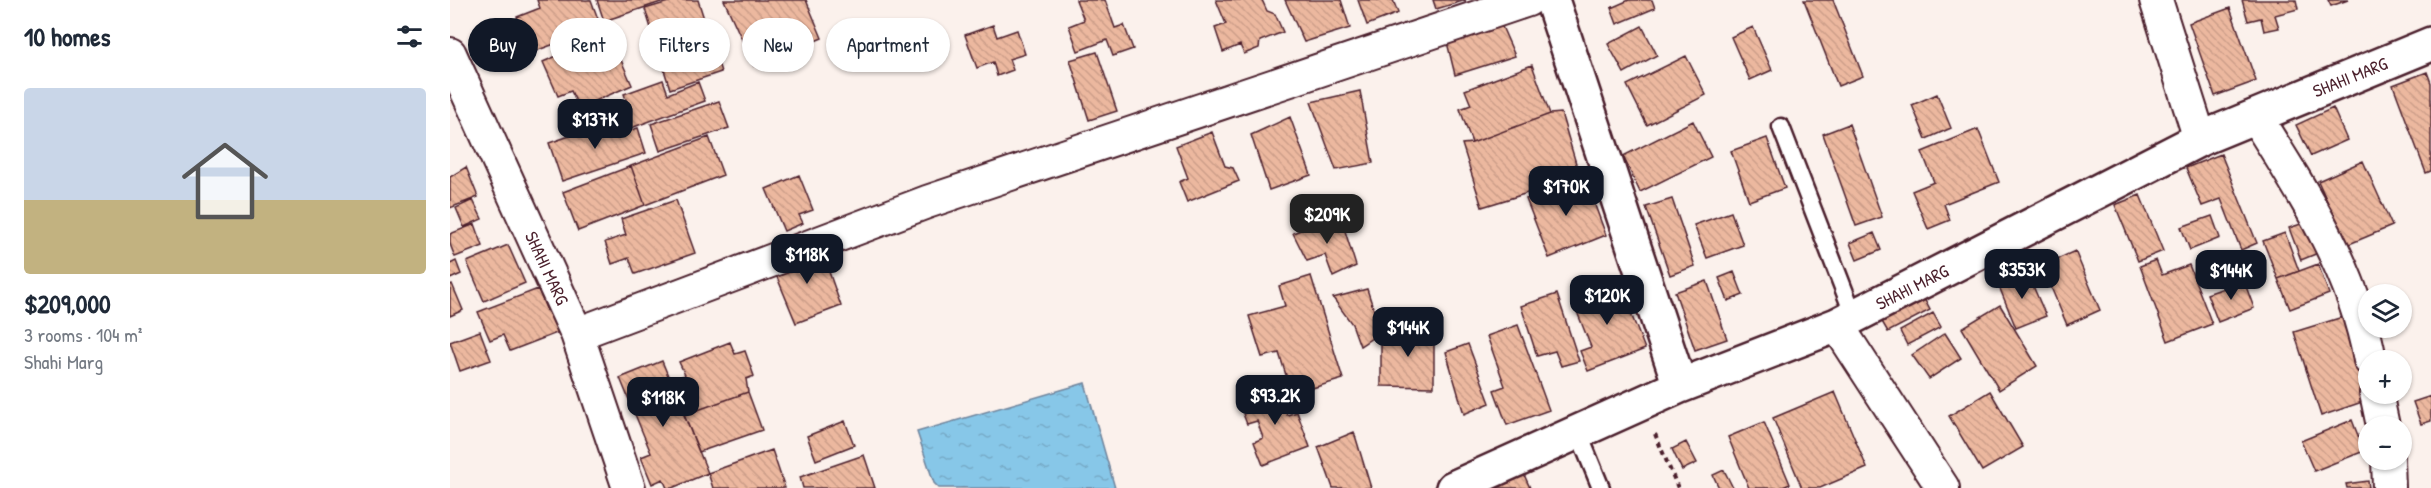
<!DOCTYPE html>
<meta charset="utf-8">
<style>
body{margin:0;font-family:"Patrick Hand",sans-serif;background:#f2f2f3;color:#1f2937;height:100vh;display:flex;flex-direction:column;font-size:22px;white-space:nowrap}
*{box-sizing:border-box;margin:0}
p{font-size:20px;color:#747a83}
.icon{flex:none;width:33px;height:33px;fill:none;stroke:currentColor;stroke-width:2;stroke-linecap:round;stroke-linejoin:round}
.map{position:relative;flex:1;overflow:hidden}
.panel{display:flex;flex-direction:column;background:#fff;width:450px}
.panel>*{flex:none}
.banner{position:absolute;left:18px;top:18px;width:570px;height:54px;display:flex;gap:12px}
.fabs{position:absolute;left:1908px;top:284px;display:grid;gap:12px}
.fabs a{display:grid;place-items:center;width:54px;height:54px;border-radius:50%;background:#fff;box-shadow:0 2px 4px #0004;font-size:30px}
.price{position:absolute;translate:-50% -51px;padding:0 14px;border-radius:12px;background:#111827;color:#fff;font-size:20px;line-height:39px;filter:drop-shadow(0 2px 3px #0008)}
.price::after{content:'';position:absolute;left:50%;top:36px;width:18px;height:14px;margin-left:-9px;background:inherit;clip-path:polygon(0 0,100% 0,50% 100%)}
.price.active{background:#222;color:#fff}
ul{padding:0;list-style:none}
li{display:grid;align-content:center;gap:12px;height:318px;padding:0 24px}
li+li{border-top:2px solid #e0e1e3}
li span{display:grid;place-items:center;height:186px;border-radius:6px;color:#555}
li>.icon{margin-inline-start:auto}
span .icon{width:108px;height:108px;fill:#fffc;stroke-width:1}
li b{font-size:26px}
h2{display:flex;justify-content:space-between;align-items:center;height:72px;padding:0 24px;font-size:26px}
.pill{padding:0 21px;border-radius:27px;background:#fff;box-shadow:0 2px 4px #0004;font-size:21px;line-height:54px}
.pill.active{background:#111827;color:#fff}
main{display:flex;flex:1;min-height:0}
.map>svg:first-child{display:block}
.water{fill:url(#water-ripples);stroke:#6f849c;stroke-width:1.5}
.building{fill:url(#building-back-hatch);stroke:#4a1f2b;stroke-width:1.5}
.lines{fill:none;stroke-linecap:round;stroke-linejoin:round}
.lane-casing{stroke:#4a1f2b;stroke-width:21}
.street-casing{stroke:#4a1f2b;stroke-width:36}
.secondary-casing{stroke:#4a1f2b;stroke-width:38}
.path{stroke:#4a1f2b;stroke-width:4;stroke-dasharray:4.5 4.5;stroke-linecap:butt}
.lane{stroke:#fff;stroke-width:16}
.street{stroke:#fff;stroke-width:32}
.secondary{stroke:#fff;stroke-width:33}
.labels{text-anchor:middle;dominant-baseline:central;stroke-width:4.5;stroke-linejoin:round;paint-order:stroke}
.street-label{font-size:18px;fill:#4a1f2b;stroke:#fff}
</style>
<main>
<section class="panel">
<h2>10 homes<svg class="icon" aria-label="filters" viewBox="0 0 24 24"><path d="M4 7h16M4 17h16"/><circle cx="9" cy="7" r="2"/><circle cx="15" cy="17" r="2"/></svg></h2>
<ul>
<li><span style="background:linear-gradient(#c9d6e8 60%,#c2b280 0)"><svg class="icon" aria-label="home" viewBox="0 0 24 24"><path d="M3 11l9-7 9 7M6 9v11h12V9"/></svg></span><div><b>$209,000</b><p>3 rooms · 104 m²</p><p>Shahi Marg</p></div></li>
</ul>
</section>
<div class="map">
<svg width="1981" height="488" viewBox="0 0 1981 488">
<defs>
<pattern id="water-ripples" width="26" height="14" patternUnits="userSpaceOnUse" patternTransform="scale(1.5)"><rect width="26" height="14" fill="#87c7e8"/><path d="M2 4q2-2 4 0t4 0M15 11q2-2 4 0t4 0" fill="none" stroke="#76aac7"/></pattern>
<pattern id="building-back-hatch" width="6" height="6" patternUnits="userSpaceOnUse" patternTransform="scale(1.5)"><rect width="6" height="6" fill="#ecb89f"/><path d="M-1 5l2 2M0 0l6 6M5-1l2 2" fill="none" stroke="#cc9e89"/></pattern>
</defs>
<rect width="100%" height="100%" fill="#fbf1ec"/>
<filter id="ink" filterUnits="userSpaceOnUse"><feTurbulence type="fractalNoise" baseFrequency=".0167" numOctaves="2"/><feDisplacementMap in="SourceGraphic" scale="12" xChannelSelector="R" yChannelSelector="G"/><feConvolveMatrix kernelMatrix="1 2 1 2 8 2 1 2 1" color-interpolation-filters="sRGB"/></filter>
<g filter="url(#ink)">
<path class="water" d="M 635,383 L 665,488 L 489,488 L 484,483 L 467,432 Z"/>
<path class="building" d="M 87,0 L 141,0 L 151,27 L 80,53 L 67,17 L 90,8 Z
M 147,0 L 217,0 L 154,21 Z
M 225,0 L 248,0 L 271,72 L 220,89 L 195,9 Z
M 274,0 L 356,0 L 372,38 L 304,66 Z
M 626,0 L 655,0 L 665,28 L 674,25 L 683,49 L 663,56 L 657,40 L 628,51 L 619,26 L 634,20 Z
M 766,0 L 812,0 L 817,11 L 825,14 L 833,32 L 810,41 L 809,48 L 794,54 L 790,45 L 773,52 L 765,28 L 776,24 Z
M 835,0 L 891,0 L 900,28 L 854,42 Z
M 908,0 L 943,0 L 948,13 L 917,25 Z
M 983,0 L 1016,0 L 986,9 Z
M 1179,0 L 1202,0 L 1205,8 L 1167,24 L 1161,8 Z
M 1354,0 L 1383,0 L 1413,76 L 1388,86 Z
M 1792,0 L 1846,0 L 1848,9 L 1825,15 L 1829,28 L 1814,31 L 1811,18 L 1798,21 Z
M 1878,0 L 1898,0 L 1881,6 Z
M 1780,8 L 1806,81 L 1765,96 L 1739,23 Z
M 1050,22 L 1065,56 L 1005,75 L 996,38 Z
M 543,25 L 547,37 L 567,30 L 575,54 L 559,59 L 563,70 L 547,76 L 543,62 L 527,68 L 515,35 Z
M 1192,26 L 1207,55 L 1174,73 L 1158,44 Z
M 1303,27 L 1322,70 L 1300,80 L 1281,37 Z
M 145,39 L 152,57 L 167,51 L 182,85 L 129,108 L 121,91 L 108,96 L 93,62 Z
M 647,52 L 667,111 L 639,120 L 620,60 Z
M 1236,56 L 1256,95 L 1197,125 L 1177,85 Z
M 1082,65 L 1100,114 L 1022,143 L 1010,109 L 1021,105 L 1015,90 Z
M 1977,72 L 1981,83 L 1981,171 L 1976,173 L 1943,85 Z
M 213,80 L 218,94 L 248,82 L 255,101 L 170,132 L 166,119 L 181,113 L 174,94 Z
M 910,91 L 923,163 L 886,170 L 861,102 Z
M 1487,94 L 1501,128 L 1476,139 L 1462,105 Z
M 269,101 L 279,128 L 210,151 L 201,124 Z
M 1883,108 L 1897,140 L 1861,156 L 1846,125 Z
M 1111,113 L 1130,177 L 1032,207 L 1012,144 L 1022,143 L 1100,114 Z
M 840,117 L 861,175 L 819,190 L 801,135 Z
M 1243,121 L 1261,157 L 1190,192 L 1173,156 Z
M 158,123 L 163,136 L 188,128 L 196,153 L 112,181 L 99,143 Z
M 1399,124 L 1432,217 L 1406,226 L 1373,134 Z
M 1528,129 L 1549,182 L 1494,204 L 1500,220 L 1478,229 L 1462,191 L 1484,182 L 1472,152 Z
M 762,132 L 775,166 L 783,168 L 789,181 L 737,202 L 729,182 L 738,178 L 726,146 Z
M 259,137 L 273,175 L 195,205 L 181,166 Z
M 1317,138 L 1335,188 L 1299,201 L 1281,151 Z
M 1771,154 L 1807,243 L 1791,250 L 1771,199 L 1752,206 L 1736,168 Z
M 1913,161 L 1942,226 L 1897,245 L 1868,181 Z
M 181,166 L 195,205 L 128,231 L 113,192 Z
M 16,167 L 28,197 L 0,208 L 0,177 Z
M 349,175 L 363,210 L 349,215 L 353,223 L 334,231 L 316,189 Z
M 1134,176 L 1156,235 L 1099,258 L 1076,199 Z
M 1690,195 L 1713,251 L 1688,261 L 1665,205 Z
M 1222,199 L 1245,266 L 1220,275 L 1196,207 Z
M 23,200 L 32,219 L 14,227 L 6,208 Z
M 226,200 L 245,253 L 185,274 L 179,258 L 162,264 L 155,242 L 176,235 L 171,219 Z
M 1281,212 L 1293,245 L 1257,258 L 1244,225 Z
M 890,215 L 906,266 L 883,277 L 875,255 L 857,261 L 843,233 Z
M 1762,216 L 1770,238 L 1740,250 L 1731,227 Z
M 1857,222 L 1868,253 L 1851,260 L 1839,228 Z
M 25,224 L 33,246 L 5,257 L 0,244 L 0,234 Z
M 1424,233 L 1431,250 L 1407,260 L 1400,243 Z
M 1835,233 L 1849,271 L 1828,279 L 1813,241 Z
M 58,245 L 75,283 L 34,301 L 17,262 Z
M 371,249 L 391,306 L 346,323 L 322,265 Z
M 1625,251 L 1650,310 L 1617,325 L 1592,266 Z
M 1706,260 L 1712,275 L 1739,265 L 1762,324 L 1718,341 L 1690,266 Z
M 6,261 L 11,274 L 0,279 L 0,264 Z
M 1868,264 L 1879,294 L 1840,309 L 1828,279 Z
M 1284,272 L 1293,295 L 1278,301 L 1269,278 Z
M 1577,272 L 1596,316 L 1566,328 L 1548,284 Z
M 861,276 L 893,379 L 842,394 L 829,353 L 812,357 L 799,316 L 835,306 L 829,286 Z
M 1168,281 L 1195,349 L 1138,371 L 1130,351 L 1141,347 L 1122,299 Z
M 1257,281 L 1277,339 L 1245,350 L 1225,292 Z
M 1794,281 L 1804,308 L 1768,322 L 1757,294 Z
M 2,284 L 13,310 L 0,316 L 0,285 Z
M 88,289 L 97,311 L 108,307 L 117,329 L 60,351 L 53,335 L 40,340 L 28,312 Z
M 917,289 L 931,332 L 910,346 L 902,324 L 883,298 Z
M 1470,291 L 1480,310 L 1438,332 L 1427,313 Z
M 1107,294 L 1129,361 L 1111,366 L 1105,351 L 1087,356 L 1071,306 Z
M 1550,305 L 1587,366 L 1549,390 L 1512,328 Z
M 1483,313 L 1491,327 L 1457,345 L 1450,331 Z
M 1896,316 L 1921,399 L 1871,416 L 1844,332 Z
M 1068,325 L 1099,410 L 1057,425 L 1044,390 L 1055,386 L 1037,336 Z
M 984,328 L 984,387 L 931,386 L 931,332 Z
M 30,331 L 41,360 L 10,371 L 0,342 Z
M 1495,333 L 1511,358 L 1479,379 L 1462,355 Z
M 280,342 L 285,354 L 295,351 L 304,376 L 296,379 L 298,392 L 234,415 L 220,381 L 235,375 L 229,362 Z
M 1018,344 L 1040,403 L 1014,414 L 996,352 Z
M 212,361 L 258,473 L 222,488 L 217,488 L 213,479 L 202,484 L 191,457 L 201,453 L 170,378 Z
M 825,384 L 837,415 L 847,412 L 860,447 L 813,465 L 804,442 L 813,438 L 807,421 L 797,424 L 793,414 L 800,411 L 795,396 Z
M 1540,391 L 1573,447 L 1532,471 L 1499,416 Z
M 298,392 L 312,430 L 249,452 L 234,415 Z
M 1385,392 L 1417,468 L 1370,488 L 1352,488 L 1323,418 Z
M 1981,396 L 1981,421 L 1971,424 L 1963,402 Z
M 1902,420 L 1914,451 L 1864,471 L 1851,441 Z
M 395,421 L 404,445 L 366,460 L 357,436 Z
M 1314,422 L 1340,484 L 1330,488 L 1299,488 L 1278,437 Z
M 904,432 L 921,488 L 883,488 L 868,447 Z
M 1236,442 L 1247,463 L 1232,470 L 1222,449 Z
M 322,450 L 335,488 L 263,488 L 258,473 Z
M 414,455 L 425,488 L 353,488 L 350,477 Z
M 1072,470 L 1080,488 L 1030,488 Z
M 1274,470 L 1283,488 L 1269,488 L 1263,475 Z
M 1918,481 L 1919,488 L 1897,488 L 1896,484 Z"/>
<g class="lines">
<g class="lane-casing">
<path id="lane" d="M 1331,127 L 1404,316
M 1128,432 L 1151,488"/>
</g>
<g class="street-casing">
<path id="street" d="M 1706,0 L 1750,139
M 0,54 L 127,334 L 179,488
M 1805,116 C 1853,192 1904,270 1920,360
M 1387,325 L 1493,488
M 127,334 L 477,202 L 1078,0
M 1926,393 L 1933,426
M 1938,459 L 1939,488"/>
</g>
<g class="secondary-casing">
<path id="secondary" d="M 1102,0 L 1230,386
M 1003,488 L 1230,386 L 1387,325 L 1750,139 L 1981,44"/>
</g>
<path class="path" d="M 1205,434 L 1228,488"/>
<use href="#lane" class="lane"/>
<use href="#street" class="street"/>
<use href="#secondary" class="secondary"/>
</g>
</g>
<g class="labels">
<g class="street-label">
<text transform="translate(1900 77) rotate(-22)">SHAHI MARG</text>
<text transform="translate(97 268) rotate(65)">SHAHI MARG</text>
<text transform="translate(1462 287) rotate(-27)">SHAHI MARG</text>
</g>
</g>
</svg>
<div class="fabs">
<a><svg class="icon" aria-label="layers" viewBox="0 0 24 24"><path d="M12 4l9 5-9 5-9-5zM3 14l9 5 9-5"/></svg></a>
<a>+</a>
<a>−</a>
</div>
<b class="price" style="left:145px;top:150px">$137K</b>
<b class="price" style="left:1116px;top:217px">$170K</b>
<b class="price active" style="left:877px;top:245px">$209K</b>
<b class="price" style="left:357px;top:285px">$118K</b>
<b class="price" style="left:1572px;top:300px">$353K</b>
<b class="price" style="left:1781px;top:301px">$144K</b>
<b class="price" style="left:1157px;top:326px">$120K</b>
<b class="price" style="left:958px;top:358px">$144K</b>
<b class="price" style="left:825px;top:426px">$93.2K</b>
<b class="price" style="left:213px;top:428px">$118K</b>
<div class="banner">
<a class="pill active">Buy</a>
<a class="pill">Rent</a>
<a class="pill">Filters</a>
<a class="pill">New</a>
<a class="pill">Apartment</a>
</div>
</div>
</main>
